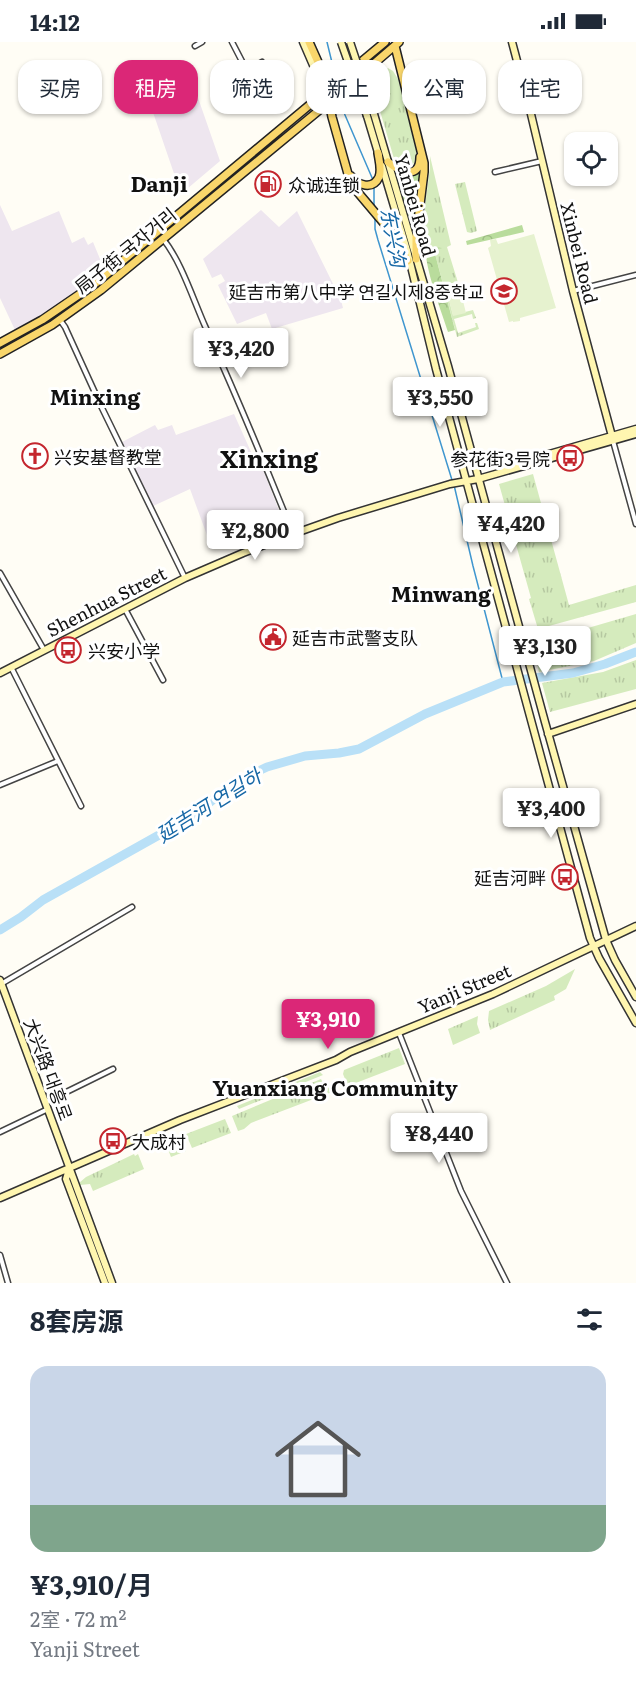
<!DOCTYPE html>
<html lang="zh">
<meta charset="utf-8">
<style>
body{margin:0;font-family:Literata,"Noto Sans SC","Noto Sans KR",serif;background:#f6f6f7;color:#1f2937;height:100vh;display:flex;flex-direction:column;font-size:22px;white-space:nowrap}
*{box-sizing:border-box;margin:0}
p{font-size:20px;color:#747a83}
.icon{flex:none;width:33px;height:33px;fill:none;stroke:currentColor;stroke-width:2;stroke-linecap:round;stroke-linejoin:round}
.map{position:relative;height:1241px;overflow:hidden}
.sheet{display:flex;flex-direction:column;background:#fff;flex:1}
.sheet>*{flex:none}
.banner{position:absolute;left:18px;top:18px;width:600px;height:54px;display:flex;gap:12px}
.tools{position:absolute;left:564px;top:90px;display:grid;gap:12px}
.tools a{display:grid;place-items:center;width:54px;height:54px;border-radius:12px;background:#fff;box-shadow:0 2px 4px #0004;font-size:30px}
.price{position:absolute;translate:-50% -51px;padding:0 14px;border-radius:6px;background:#fff;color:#222;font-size:20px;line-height:39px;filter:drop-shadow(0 2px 3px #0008)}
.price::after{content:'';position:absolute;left:50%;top:36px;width:18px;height:14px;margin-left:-9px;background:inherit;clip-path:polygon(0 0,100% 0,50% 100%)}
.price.selected{background:#db2777;color:#fff}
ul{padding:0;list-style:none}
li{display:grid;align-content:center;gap:12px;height:318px;padding:0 30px}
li+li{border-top:2px solid #e0e1e3}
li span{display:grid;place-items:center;height:186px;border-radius:18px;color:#555}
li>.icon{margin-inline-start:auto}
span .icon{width:108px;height:108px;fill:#fffc;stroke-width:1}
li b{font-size:26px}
h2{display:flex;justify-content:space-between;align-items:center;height:72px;padding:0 30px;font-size:26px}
.chip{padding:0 21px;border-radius:18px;background:#fff;box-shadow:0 2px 4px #0004;font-size:21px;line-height:54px}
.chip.selected{background:#db2777;color:#fff}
.status{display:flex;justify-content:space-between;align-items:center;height:42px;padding:0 30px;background:#fff;direction:ltr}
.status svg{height:16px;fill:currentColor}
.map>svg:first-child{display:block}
.industrial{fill:#eee6ef}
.grass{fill:url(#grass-tufts)}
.forest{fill:url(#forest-crowns)}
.pitch{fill:#e6f2cf}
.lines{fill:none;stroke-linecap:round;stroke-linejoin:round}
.stream{stroke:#3f96cf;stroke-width:1.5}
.river{stroke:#b9e0f7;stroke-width:9}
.street-casing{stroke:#444;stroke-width:7}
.secondary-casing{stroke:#333;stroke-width:9}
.primary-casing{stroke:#222;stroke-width:10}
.street{stroke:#fff;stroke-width:4}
.secondary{stroke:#fff6b0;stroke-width:6}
.primary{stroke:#f9d66b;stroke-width:7}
.secondary-bridge-casing{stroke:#333;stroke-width:9;stroke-linecap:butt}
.secondary-bridge{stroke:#fff6b0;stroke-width:6}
.labels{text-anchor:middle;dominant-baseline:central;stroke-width:6;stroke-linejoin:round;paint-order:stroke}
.poi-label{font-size:18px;fill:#111;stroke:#fff;text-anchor:start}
.street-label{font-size:18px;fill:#111;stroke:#fff}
.water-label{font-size:20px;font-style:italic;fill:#1768a6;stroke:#fff}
.quarter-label{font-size:21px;font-weight:bold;fill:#111;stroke:#fff}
.district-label{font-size:24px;font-weight:bold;fill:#111;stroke:#fff}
</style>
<div class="status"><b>14:12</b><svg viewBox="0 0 49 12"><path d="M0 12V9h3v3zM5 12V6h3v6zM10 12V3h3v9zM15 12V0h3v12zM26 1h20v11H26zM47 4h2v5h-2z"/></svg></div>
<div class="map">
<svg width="636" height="1241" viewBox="0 0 636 1241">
<defs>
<pattern id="grass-tufts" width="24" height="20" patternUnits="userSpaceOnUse" patternTransform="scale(1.5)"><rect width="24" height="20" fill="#d5ebbd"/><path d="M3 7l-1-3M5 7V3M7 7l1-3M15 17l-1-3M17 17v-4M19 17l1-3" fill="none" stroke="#b6c8a1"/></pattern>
<pattern id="forest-crowns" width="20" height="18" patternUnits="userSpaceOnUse" patternTransform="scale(1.5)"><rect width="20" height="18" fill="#b9dc9c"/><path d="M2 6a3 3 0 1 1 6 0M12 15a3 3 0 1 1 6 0" fill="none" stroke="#9ebc85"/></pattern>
</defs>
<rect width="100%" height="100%" fill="#fffdf5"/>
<path class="industrial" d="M 188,27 L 220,119 L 181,152 L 144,44 Z
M 0,163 L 12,189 L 59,169 L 72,201 L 84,195 L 88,203 L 93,200 L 105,229 L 50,268 L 15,288 L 0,256 Z
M 261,168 L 279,185 L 297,169 L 341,258 L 343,266 L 272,287 L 266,271 L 237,282 L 218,243 L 225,239 L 221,232 L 212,236 L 203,217 Z
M 234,372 L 256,421 L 260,420 L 282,476 L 211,504 L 190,447 L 151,465 L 122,400 L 155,383 L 158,388 L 172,383 L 176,393 Z"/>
<path class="grass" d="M 388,26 L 393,29 L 398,37 L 416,108 L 417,118 L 410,125 L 404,126 L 395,120 L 373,45 L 374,44 L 372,37 Z
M 430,114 L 451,203 L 447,205 L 460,247 L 447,250 L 453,273 L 473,268 L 476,276 L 473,277 L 472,272 L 454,277 L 458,291 L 476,285 L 475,281 L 477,281 L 479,287 L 457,295 L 434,208 L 440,206 L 426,207 L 425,212 L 422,187 L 430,126 Z
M 465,140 L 477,189 L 471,191 L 467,190 L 455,142 Z
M 533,432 L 569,563 L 636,543 L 636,560 L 538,587 L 529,557 L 531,556 L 499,442 Z
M 636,572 L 636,601 L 594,619 L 539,630 L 533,602 Z
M 636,618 L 636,647 L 550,670 L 542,641 L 603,630 Z
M 575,927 L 566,947 L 554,954 L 555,958 L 490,988 L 488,978 L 489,969 L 546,944 Z
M 478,974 L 477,982 L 480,991 L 453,1003 L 448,987 Z
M 399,1006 L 405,1022 L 348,1044 L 343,1032 L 344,1028 Z
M 320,1030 L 323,1033 L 239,1067 L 237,1064 Z
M 321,1037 L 323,1041 L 326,1039 L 332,1050 L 251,1081 L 244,1087 L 238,1089 L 232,1074 Z
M 225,1077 L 231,1091 L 192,1106 L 186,1092 Z
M 181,1094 L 186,1109 L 171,1115 L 165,1100 Z
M 134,1112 L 135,1114 L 138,1112 L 144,1127 L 93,1149 L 90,1142 L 80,1143 L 79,1141 L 86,1135 Z"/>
<path class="forest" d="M 418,128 L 420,129 L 412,190 L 394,129 C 403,136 410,134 418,128 Z
M 522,183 L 524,190 L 467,203 L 466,199 Z
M 429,204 L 442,206 L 434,208 L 455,288 L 448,290 C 442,271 424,224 426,207 Z"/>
<path class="pitch" d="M 534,192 L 556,266 L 520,276 L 520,279 L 513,280 L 513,279 L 509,280 L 488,206 L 491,204 L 490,198 L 496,197 L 498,202 Z
M 460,247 L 466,271 L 453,274 L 447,250 Z"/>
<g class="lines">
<path class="stream" d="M 327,0 L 336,37
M 339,53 L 345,73 L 373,138
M 374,146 L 374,165
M 375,176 L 375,187 L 378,198 L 452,438
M 454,443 L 473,524 L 503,640"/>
<path class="river" d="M 0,888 L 21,875 L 43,858 L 184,779 L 209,761 L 233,741 L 267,725 L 305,714 L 339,711 L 359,707 L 425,672 L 503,640 L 573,631 L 605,622 L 636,610"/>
<g class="street-casing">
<path id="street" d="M 232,0 L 247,29
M 195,4 L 202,0
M 215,47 L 262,20
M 495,130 L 542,119
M 163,197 C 181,219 193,257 205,284 C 236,353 265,422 293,492
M 573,249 L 636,233
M 60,278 L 65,285 L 102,366 L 185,536
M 613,399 L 636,482
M 0,531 L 44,608
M 125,567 L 163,638
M 11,625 L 81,764
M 0,743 L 58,719
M 1,942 L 132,865
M 399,991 L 461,1149 L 507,1241
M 46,1060 L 113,1027
M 0,1090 L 48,1067
M 0,1213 L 8,1241"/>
</g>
<g class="secondary-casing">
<path id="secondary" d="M 303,0 L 329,60
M 512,0 L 530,68 L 573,249 L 613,398
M 374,72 L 448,324 L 545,680 L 606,898 L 615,918 L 636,955
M 367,74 L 379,114
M 382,124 L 407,208 L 436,327 L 590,896 L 599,916 L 636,981
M 501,426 L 636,387
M 0,631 L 185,536 L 243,511 L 293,492 L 338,476 L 450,442 L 478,437 L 636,392
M 548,692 L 636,662
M 0,938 L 112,1241
M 69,1127 L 66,1137 L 105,1241
M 0,1156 L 180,1078 L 336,1018 L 350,1010 L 493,952 L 636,884"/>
</g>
<g class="primary-casing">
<path id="primary" d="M 309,0 L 330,47
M 395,4 L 424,121 L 424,130 L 416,195 L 416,217
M 329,60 L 332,75 L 350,139 L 355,147 L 393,192 L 408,219
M 388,120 C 399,129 420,139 420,115
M 351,134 C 358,144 373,148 379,135 C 382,128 379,118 378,111
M 0,301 L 42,278 L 96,241 L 385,0
M 0,312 L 52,283 L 101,248 L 334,56 L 399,0"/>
</g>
<use href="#street" class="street"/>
<use href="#secondary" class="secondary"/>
<use href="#primary" class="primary"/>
<g class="secondary-bridge-casing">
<path id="secondary-bridge" d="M 341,0 L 367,74
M 350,0 L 374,72"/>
</g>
<use href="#secondary-bridge" class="secondary-bridge"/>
</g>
<defs>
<g id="fuel-ring" transform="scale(1.35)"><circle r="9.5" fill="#fff" stroke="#c4262e" stroke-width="1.5"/><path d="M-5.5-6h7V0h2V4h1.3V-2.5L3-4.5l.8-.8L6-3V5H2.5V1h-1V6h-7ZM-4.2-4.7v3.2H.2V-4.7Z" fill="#c4262e"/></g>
<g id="school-ring" transform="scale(1.35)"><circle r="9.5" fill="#fff" stroke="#c4262e" stroke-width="1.5"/><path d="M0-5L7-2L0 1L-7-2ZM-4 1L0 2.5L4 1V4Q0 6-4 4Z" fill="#c4262e"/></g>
<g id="church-ring" transform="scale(1.35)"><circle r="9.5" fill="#fff" stroke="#c4262e" stroke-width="1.5"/><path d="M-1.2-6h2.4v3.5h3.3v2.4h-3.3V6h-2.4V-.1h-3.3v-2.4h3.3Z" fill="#c4262e"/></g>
<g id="bus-ring" transform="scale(1.35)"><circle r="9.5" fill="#fff" stroke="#c4262e" stroke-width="1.5"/><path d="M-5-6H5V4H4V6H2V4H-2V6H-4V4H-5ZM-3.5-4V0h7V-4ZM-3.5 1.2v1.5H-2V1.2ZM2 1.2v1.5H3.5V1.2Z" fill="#c4262e"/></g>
<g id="civic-ring" transform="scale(1.35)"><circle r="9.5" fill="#fff" stroke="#c4262e" stroke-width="1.5"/><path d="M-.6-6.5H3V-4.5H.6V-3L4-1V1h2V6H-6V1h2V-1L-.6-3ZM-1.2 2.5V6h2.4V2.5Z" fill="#c4262e"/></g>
</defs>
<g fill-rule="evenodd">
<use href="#fuel-ring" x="268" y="142"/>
<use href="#school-ring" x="504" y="249"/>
<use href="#church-ring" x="35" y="414"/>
<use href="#bus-ring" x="570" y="416"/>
<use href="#civic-ring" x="273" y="595"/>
<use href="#bus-ring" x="68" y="608"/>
<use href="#bus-ring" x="565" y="835"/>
<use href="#bus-ring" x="113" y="1099"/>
</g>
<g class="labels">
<g class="poi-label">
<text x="288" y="142">众诚连锁</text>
<text x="484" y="249" text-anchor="end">延吉市第八中学 연길시제8중학교</text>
<text x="54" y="414">兴安基督教堂</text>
<text x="550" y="416" text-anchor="end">参花街3号院</text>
<text x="292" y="595">延吉市武警支队</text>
<text x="88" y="608">兴安小学</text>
<text x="546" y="835" text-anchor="end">延吉河畔</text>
<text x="132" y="1099">大成村</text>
</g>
<g class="street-label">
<text transform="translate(416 163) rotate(74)">Yanbei Road</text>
<text transform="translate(125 208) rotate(-39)">局子街 국자거리</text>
<text transform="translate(580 211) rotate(76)">Xinbei Road</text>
<text transform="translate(106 559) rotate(-27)">Shenhua Street</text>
<text transform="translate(464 946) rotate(-23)">Yanji Street</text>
<text transform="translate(49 1027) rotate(70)">大兴路 대흥로</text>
</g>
<g class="water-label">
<text transform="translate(395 195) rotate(79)">东兴沟</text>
<text transform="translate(208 762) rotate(-32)">延吉河 연길하</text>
</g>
<g class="quarter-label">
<text x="159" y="140">Danji</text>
<text x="95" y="353">Minxing</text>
<text x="441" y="550">Minwang</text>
<text x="335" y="1044">Yuanxiang Community</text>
</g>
<g class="district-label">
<text x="269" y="415">Xinxing</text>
</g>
</g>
</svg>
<div class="tools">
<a><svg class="icon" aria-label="locate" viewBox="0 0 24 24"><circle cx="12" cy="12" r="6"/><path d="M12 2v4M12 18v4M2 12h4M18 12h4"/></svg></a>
</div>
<b class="price" style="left:241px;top:337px">¥3,420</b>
<b class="price" style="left:440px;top:386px">¥3,550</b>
<b class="price" style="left:511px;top:512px">¥4,420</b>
<b class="price" style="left:255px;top:519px">¥2,800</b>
<b class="price" style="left:545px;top:635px">¥3,130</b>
<b class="price" style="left:551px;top:797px">¥3,400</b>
<b class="price selected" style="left:328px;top:1008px">¥3,910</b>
<b class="price" style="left:439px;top:1122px">¥8,440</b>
<div class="banner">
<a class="chip">买房</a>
<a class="chip selected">租房</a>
<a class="chip">筛选</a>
<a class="chip">新上</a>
<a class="chip">公寓</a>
<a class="chip">住宅</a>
</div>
</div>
<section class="sheet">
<h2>8套房源<svg class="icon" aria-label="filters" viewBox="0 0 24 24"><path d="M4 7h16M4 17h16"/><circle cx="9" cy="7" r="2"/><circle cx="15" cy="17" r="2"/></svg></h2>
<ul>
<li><span style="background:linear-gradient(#c9d6e8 75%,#7fa58c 0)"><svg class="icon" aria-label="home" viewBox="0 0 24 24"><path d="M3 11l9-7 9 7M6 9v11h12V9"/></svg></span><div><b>¥3,910/月</b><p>2室 · 72 m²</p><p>Yanji Street</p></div></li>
</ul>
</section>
